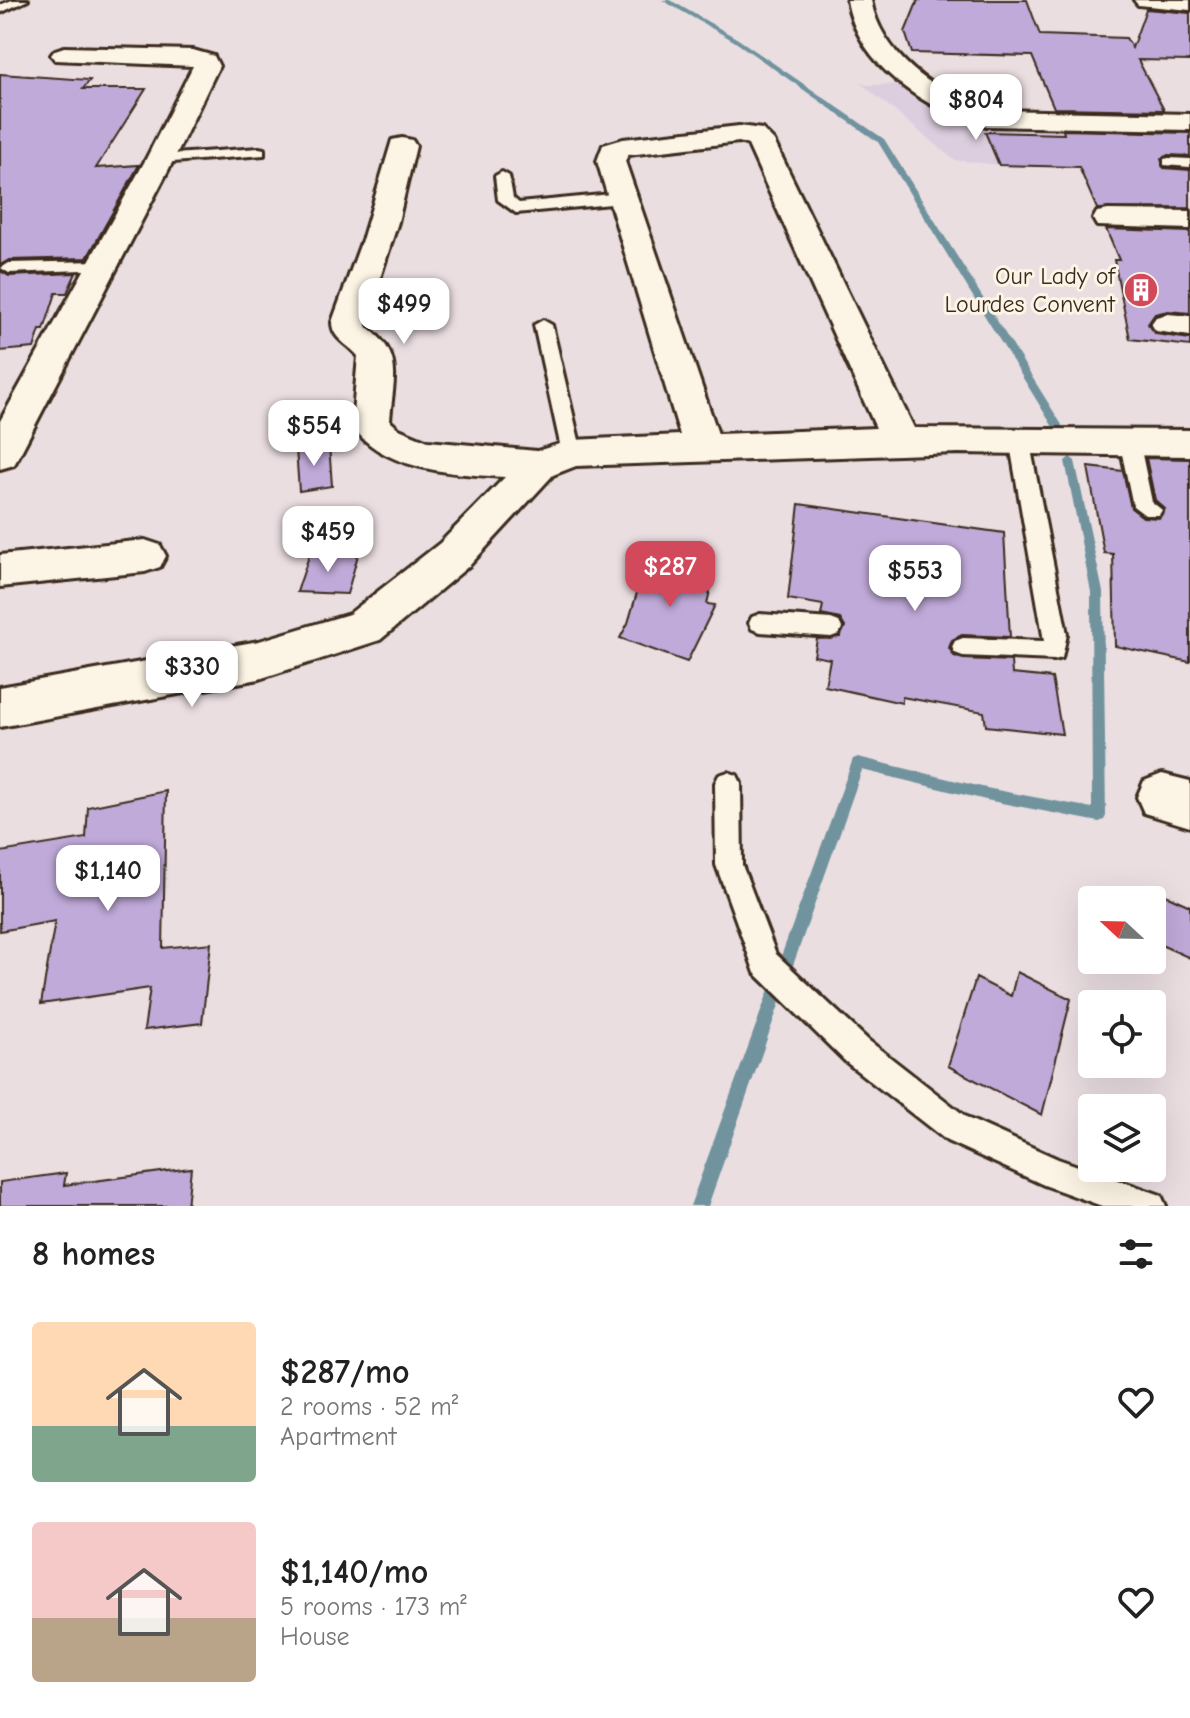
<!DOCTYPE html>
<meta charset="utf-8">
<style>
body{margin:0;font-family:"Comic Neue",sans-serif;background:#f2f2f2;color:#222;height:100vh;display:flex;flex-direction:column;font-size:30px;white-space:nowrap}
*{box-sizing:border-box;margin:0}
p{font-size:26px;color:#767676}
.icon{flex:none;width:44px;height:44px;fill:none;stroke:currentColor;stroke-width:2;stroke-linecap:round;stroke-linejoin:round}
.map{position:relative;height:1206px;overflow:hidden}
.sheet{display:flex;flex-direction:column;background:#fff;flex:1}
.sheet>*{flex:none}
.needle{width:52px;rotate:292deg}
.controls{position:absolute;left:1078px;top:886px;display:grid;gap:16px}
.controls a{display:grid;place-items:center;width:88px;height:88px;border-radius:8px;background:#fff;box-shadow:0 8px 32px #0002;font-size:40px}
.price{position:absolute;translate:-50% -68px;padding:0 18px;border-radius:16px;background:#fff;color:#222;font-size:26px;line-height:52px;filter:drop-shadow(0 2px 4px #0008)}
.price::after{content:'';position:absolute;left:50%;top:48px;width:24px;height:18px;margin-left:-12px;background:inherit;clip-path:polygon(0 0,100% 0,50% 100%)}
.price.active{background:#d1495b;color:#fff}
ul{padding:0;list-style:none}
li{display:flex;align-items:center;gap:24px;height:200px;padding:0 32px}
li span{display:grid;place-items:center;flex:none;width:224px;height:160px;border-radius:8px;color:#555}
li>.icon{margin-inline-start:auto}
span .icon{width:96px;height:96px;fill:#fffc;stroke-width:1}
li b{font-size:34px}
h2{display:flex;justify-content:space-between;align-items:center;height:96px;padding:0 32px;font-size:34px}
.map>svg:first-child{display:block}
.built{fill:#ddcedf}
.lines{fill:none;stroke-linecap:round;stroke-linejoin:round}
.stream{fill:#70939e;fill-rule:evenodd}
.building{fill:#c0aad9;stroke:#3b2a1e;stroke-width:2}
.lane-casing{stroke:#3b2a1e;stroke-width:6}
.street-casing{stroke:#3b2a1e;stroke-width:6}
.lane{fill:#fcf5e5;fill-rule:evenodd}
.street{fill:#fcf5e5;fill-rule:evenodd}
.labels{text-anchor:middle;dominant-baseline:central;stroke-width:6;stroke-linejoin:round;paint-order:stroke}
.far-poi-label{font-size:24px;fill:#3b2a1e;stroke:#fcf5e5;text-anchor:end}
</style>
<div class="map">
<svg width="1190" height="1206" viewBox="0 0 1190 1206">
<rect width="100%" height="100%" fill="#eadee1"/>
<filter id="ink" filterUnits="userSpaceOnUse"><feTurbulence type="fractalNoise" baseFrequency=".0125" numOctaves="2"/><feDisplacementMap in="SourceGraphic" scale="16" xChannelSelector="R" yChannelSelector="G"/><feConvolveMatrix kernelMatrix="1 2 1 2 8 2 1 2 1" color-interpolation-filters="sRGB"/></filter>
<g filter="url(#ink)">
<path class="built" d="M 858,81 L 866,85 L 975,83 L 1001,113 L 1190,115 L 1190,168 L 999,165 L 954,160 Z"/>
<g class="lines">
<path class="stream" d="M 662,0 L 670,0 L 738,39 L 884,139 L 1062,425 L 1061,427 L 1053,427 L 878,142 L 734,41 Z
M 1070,457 L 1075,461 L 1103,592 L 1106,816 L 1104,820 L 1099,822 L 986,800 L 862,770 L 708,1206 L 690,1206 L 853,759 L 858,757 L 986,788 L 1092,808 L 1091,592 L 1065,461 Z"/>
</g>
<path class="building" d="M 918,0 L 1027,0 L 1040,35 L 1126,38 L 1132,48 L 1146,9 L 1190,13 L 1190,61 L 1138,60 L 1164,110 L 1054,108 L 1032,56 L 912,53 L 905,32 Z
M 0,74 L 90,80 L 83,89 L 146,89 L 96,168 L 139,165 L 87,258 L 9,260 L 0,265 Z
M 1063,130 L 1190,133 L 1190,156 L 1168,155 L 1161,159 L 1164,168 L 1190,170 L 1190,208 L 1097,209 L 1079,167 L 999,165 L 985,132 L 1064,134 Z
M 1106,229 L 1190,232 L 1190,313 L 1168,311 L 1155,314 L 1148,324 L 1156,334 L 1190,339 L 1190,346 L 1130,339 L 1114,260 L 1119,260 Z
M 0,271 L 9,276 L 76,273 L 67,293 L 56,293 L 44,330 L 40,330 L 34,348 L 0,351 Z
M 329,444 L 332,486 L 299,491 L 296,449 Z
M 1146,458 L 1190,459 L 1190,662 L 1115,646 L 1113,554 L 1104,553 L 1088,467 L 1123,471 L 1131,508 L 1143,517 L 1159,518 L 1165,509 L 1155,500 Z
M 799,504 L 1004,533 L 1010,637 L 962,635 L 952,640 L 949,648 L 954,656 L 963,659 L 1011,661 L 1012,674 L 1052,678 L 1062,734 L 986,726 L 984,712 L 902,697 L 902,703 L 825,686 L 830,659 L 814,656 L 817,639 L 840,637 L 845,627 L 840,619 L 821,615 L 823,605 L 788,599 Z
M 310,553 L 358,555 L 347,594 L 297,592 Z
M 647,559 L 714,572 L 707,604 L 715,605 L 687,662 L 620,638 L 628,623 Z
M 166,791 L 163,948 L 211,943 L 202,1023 L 144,1030 L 150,988 L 41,1004 L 55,921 L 0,931 L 0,852 L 86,838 L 88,807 Z
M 1159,892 L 1190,906 L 1190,958 L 1152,941 L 1152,919 Z
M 1017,972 L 1071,999 L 1042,1115 L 948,1066 L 976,978 L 1011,996 Z
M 191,1168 L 187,1206 L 0,1206 L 0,1182 L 66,1173 L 64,1185 Z"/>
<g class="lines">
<g class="lane-casing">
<path id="lane" d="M 12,0 L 28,0 L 0,13 L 0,5 Z
M 259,148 L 264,149 L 264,155 L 160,163 L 153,159 L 160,155 Z
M 1169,158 L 1190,159 L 1190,167 L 1164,165 L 1164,159 Z
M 502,172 L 509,176 L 513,198 L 519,203 L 622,193 L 630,198 L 622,203 L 516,213 L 498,200 L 495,176 Z
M 100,261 L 106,263 L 106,269 L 9,273 L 1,268 L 9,263 Z
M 543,320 L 552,325 L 582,453 L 572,460 L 562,453 L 534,325 Z
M 1019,433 L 1029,439 L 1067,634 L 1062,658 L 1054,660 L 963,656 L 955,653 L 952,647 L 955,641 L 963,638 L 1044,641 L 1009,439 Z
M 1129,433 L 1139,440 L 1152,502 L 1162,510 L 1159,515 L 1145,515 L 1133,506 L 1119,440 Z
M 760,614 L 831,619 L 839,622 L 842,628 L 839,634 L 831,637 L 760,632 L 752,629 L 749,623 L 752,617 Z
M 728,772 L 737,775 L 741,783 L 742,865 L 776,954 L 868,1040 L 969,1119 L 1058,1159 L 1161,1195 L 1166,1206 L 1102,1206 L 1044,1185 L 947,1141 L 846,1062 L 755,973 L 716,865 L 715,783 L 719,775 Z"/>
</g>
<g class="street-casing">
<path id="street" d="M 847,0 L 871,0 C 881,55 937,95 989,110 L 1190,114 L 1190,130 L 987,126 C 926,111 858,66 847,0 Z
M 1134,0 L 1190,0 L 1190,10 L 1138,5 Z
M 64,47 L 193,50 L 214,56 L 219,66 L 174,159 L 19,456 L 14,465 L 0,469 L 0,421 L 146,159 L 193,66 L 55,60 L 51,55 L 55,50 Z
M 739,126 L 762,129 L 774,141 L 914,428 L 1190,430 L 1190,456 L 958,453 L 576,466 L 553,475 L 470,565 L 380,640 L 259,679 L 0,727 L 0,687 L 259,641 L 349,614 L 440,543 L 505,477 C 456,474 381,471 352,425 L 358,356 C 348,344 332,339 332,322 L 363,237 L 392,140 L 402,138 L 412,140 L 416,146 L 398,222 L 366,322 L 366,326 C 405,355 393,377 390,421 L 399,429 L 428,441 L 537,451 L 572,440 L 680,435 L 597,161 L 603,145 L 623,139 ZM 739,142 L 748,145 L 876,428 L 718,434 L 625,161 L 628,155 Z
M 1108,210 L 1190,211 L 1190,229 L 1097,226 L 1093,219 L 1097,212 Z
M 1168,314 L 1190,316 L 1190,336 L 1156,331 L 1151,324 L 1156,317 Z
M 145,540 L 160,545 L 166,556 L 160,567 L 145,572 L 0,587 L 0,555 Z
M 1162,774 L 1190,781 L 1190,827 L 1144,813 L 1137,797 L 1144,781 Z"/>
</g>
<use href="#lane" class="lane"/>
<use href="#street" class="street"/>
</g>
</g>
<defs>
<g id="building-disc" transform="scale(1.8)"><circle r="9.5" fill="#d1495b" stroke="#fcf5e5"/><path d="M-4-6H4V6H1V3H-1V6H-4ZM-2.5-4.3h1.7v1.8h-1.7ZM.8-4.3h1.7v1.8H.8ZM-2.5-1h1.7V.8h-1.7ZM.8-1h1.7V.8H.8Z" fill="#fff"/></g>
</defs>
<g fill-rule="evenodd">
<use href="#building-disc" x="1141" y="290"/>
</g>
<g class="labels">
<g class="far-poi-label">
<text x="1115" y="276">Our Lady of<tspan x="1115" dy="28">Lourdes Convent</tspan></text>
</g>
</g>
</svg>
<div class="controls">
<a><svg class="needle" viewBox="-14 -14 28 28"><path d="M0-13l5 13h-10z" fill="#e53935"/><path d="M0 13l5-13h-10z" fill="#767676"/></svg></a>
<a><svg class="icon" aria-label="locate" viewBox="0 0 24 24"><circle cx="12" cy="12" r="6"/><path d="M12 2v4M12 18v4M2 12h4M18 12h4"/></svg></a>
<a><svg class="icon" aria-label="layers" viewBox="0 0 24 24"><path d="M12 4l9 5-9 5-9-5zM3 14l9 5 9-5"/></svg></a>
</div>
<b class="price" style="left:976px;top:142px">$804</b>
<b class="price" style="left:404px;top:346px">$499</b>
<b class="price" style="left:314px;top:468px">$554</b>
<b class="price" style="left:328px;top:574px">$459</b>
<b class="price active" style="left:670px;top:609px">$287</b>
<b class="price" style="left:915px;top:613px">$553</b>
<b class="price" style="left:192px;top:709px">$330</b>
<b class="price" style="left:108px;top:913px">$1,140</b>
</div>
<section class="sheet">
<h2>8 homes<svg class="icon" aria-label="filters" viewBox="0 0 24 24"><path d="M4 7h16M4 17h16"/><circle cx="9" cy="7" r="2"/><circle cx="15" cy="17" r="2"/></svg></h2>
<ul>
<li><span style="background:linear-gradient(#ffd9b3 65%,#7fa58c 0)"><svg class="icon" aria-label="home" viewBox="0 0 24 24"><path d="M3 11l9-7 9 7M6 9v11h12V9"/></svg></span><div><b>$287/mo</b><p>2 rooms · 52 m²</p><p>Apartment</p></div><svg class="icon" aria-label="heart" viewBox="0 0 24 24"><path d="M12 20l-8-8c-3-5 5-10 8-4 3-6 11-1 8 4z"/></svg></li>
<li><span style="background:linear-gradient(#f6c9c9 60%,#b9a48a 0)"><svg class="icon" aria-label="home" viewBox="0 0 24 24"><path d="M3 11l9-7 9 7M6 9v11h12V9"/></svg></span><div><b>$1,140/mo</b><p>5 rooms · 173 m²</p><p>House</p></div><svg class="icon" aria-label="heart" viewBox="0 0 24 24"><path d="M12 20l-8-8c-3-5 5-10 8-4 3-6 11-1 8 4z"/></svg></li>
</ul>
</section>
